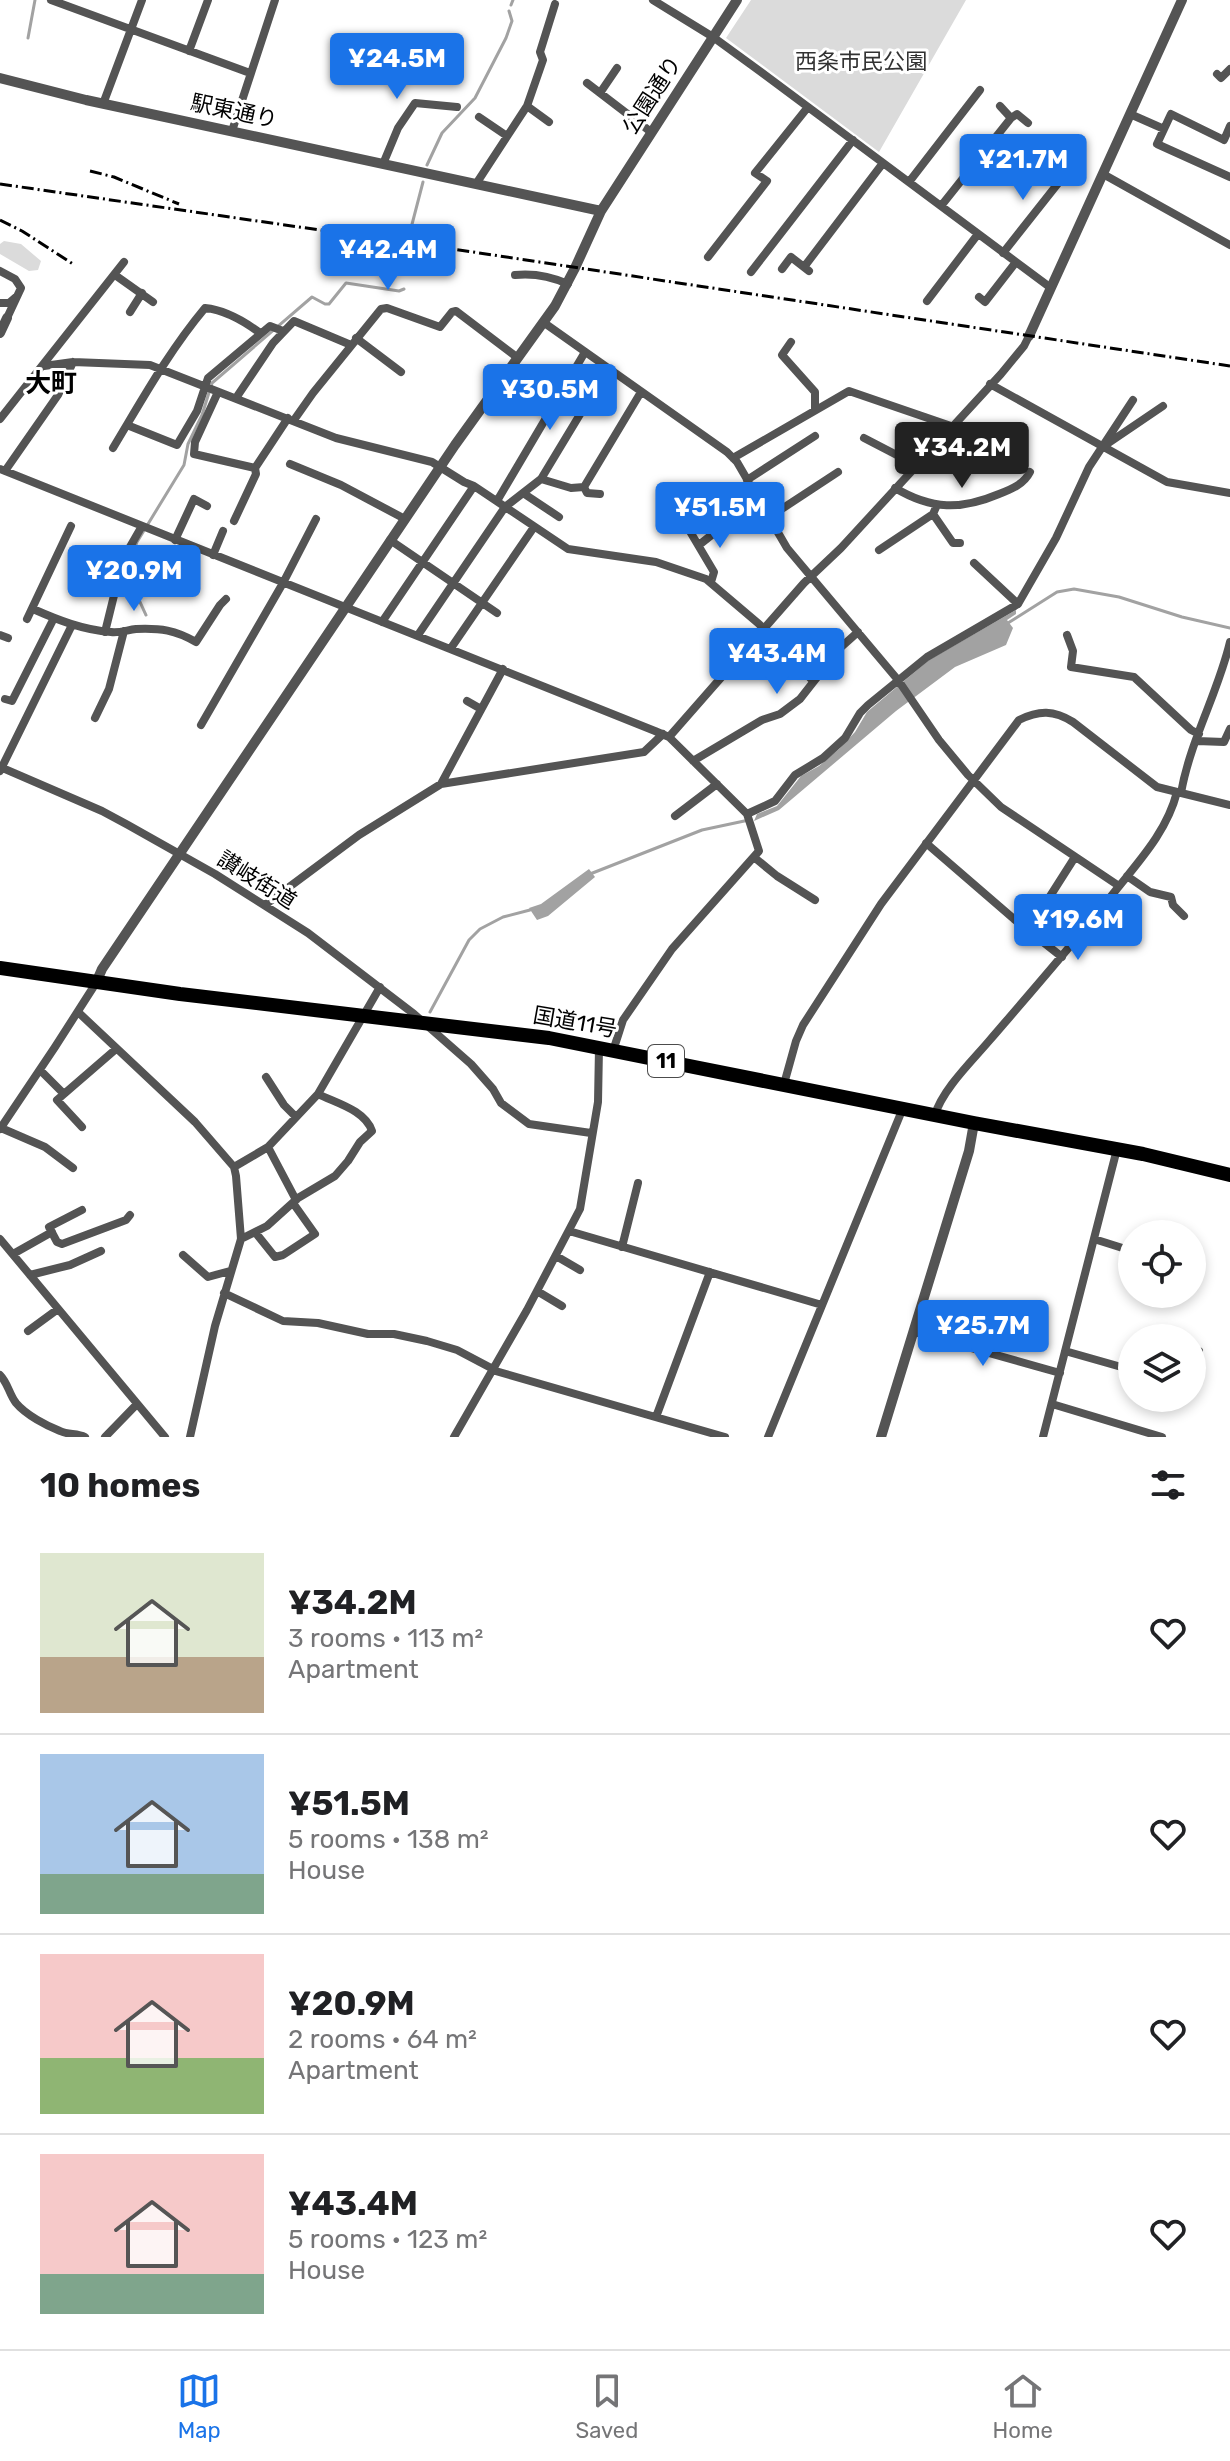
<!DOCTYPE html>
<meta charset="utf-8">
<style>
body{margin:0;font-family:Rubik,"Noto Sans JP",sans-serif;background:#f6f6f6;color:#202124;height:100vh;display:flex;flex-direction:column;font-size:30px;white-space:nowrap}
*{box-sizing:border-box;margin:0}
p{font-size:26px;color:#757577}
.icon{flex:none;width:44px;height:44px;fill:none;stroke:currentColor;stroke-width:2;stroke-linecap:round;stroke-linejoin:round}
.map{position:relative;height:1437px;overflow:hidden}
.sheet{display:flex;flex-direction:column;background:#fff;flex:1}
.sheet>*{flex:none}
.fabs{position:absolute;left:1118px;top:1220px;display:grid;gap:16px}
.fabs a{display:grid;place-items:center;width:88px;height:88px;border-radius:50%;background:#fff;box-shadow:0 4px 12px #0003;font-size:40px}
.price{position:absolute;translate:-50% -68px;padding:0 18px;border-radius:8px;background:#1a73e8;color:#fff;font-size:26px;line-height:52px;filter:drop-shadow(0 2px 4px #0008)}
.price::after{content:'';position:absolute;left:50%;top:48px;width:24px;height:18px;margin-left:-12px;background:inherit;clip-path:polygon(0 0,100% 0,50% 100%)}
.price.on{background:#222;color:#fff}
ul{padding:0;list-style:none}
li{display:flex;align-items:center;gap:24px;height:200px;padding:0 40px}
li+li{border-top:2px solid #e0e0e0}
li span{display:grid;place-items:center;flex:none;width:224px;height:160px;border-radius:0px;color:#555}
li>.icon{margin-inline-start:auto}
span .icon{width:96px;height:96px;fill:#fffc;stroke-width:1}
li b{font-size:34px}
h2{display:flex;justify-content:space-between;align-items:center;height:96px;padding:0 40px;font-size:34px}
.tabs{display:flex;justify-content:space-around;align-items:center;height:112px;border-top:2px solid #e0e0e0;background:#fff;font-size:22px;color:#757577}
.tabs a{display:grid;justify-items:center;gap:4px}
.tabs .on{color:#1a73e8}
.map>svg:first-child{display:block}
.green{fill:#dbdbdb}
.water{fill:#a2a2a2}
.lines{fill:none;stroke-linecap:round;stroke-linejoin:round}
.stream{stroke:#a2a2a2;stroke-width:3}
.minor{stroke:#545454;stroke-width:8}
.tertiary{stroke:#545454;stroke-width:10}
.trunk{stroke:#000;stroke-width:14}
.rail{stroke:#000;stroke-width:3;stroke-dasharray:12 4 2 4;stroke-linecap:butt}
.labels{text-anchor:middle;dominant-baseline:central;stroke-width:6;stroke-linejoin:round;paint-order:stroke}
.shield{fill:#fff;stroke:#4c4c4c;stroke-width:2}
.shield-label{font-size:20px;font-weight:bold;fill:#000}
.park-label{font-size:22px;fill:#323232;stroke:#fff}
.street-label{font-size:22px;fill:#000;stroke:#fff}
.quarter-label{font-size:26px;font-weight:bold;fill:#000;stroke:#fff}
</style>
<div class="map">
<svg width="1230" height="1437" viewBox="0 0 1230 1437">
<rect width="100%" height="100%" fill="#fff"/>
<path class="green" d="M 751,0 L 966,0 L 879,152 L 726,38 Z
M 4,241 L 21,244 L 41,261 L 38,270 L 29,271 L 0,254 L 0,244 Z"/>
<path class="water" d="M 1016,610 L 1016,614 L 1007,620 L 1013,628 L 1006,645 L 955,667 L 896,711 L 779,810 L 754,821 L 757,814 L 777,806 L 801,776 L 819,766 L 839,749 L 855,732 L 867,712 L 929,660 Z
M 589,869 L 595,877 L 548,916 L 537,920 L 529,908 L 541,904 Z"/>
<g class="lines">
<path class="stream" d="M 511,5 L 513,0
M 28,38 L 35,0
M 427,165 L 442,133 L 475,98 L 506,38 L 512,21 L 509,11
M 410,232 L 423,182
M 146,615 L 135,591 L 130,570 L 131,557 L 137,542 L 184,465 L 188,444 L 202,415 L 212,383 L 312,297 L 325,304 L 329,304 L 346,283 L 399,291 L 404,289
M 1008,623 L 1057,592 L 1074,589 L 1119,597 L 1182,617 L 1230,628
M 590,874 L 702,830 L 749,820
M 430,1012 L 469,940 L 480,929 L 503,917 L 530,910"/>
<path class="minor" d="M 51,0 L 250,73
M 653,0 L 713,37 L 761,72 L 1051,288
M 189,51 L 208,0
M 1217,74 L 1221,78 L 1230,69
M 587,83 L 651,132
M 600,93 L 617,68
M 103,104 L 142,0
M 527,106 L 549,122
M 1000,106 L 1011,118
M 1130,114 L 1164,129
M 479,117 L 507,136
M 1230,126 L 1224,140 L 1171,114 L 1157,144 L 1230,177
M 232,131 L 275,0
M 383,164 L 398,128 L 415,103 L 457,107
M 1103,174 L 1230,245
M 909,182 L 980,90
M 476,184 L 527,106 L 543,60 L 540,52 L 555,4
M 941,206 L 1011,118 L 1017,114 L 1028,123
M 1003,253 L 1067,172
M 708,257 L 767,181 L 755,173 L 808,107
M 804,267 L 883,163
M 782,269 L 791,257 L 809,271
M 0,271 L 15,279 L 21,288 L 7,318
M 751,272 L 853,140
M 115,275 L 153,302
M 515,275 C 534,273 550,276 568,284
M 979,297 L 985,302 L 1016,262
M 927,301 L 978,234
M 0,303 L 9,303 L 16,297
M 130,312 L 142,293
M 543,322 L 727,452 L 737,462 L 787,548 L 898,680 L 939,740 L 968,775 L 1001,807 L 1119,886
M 356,338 L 401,372
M 791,342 L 782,355 L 815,392 L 815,410
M 44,366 L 73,362 L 150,365 L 336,438 L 432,462 L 464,482 L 474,486 L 568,549 L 656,562 L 706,579 L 759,624 L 813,681
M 990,384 L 1167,482 L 1230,493
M 218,392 L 195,442 L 194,454 L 255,468 L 288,418
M 236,398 L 273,343 L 294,321 L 351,345
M 0,419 L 124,262
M 294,420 L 313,393 L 381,309 L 387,308 L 440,327 L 452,312 L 456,311 L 518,358
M 127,425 L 177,445 L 197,411 L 208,378 L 270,326 L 283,331
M 864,438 L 916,465
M 1107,444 L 1163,406
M 113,448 C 142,400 169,351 205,308 C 225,310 244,321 260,333
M 733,458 L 849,391 L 951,426
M 290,464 L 341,485 L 405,519
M 0,469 L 655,731 L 669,737 L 747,814 L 759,851 L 672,949 L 623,1020 L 613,1051
M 5,471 L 58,395 L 73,362
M 541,479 L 571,488 L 584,487 L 587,493 L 600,494
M 747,480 L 815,436
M 584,487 L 641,392
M 895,488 C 932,510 961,510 999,494 C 1012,489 1024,484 1030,472
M 523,493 L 559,517
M 497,501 L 585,352
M 933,514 L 953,543 L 960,543
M 768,518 L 838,472
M 234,521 L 256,474 L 255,468
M 685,523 L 714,572 L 711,582
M 175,540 L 194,499 L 207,506
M 390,540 L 497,613
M 699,545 L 733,518 L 728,509 L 755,494
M 879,550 L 933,514 L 937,505
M 213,555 L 223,531
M 974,563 L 1018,604
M 33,609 C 58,620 83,630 111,632 C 120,633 127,630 136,629 C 161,628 175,630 196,642 L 220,605 L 226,599
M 27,619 L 71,526
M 382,622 L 474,486
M 105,632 L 123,559 L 142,526
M 0,635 L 8,638
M 418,635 L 505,507 L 541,479 L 608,368
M 1067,635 L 1073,651 L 1071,667 L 1134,677 L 1191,730 L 1199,734
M 451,648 L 534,527
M 5,699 L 12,701 L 54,618
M 467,701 L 481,709
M 95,718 L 109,689 L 124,631
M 201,725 L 283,583 L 316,519
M 669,737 L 804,583 L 841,548 L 1001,374 L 1024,346 L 1029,336
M 1197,741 L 1224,742 L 1230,729
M 693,761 L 762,720 L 780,714 L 800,699 L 840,648 L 858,632
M 0,767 L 102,811 L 128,825 L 215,874 L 308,933 L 414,1014 L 471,1064 L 493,1089 L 501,1103 L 529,1124 L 591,1133
M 0,771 L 72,625
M 441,784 L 503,669
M 1181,793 C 1190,741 1218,693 1230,642
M 747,814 L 775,801 L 795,775 L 823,758 L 845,738 L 860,713 L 868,705 L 927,657 L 1018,604 L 1056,538 L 1089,467 L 1133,400
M 675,816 L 717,784
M 926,843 L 1014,919 L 1062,957
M 755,858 L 777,876 L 815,900
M 1127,876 L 1150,892 L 1171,897 L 1173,905 L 1184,916
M 1047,901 L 1075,857
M 265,905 L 359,835 L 441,784 L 644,752 L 663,734
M 78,1012 L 195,1122 L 234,1167 L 236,1176 L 241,1239 L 215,1326 L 190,1437
M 40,1070 L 64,1094
M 266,1077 L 284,1105 L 296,1117
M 784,1084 L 796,1041 L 803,1025 L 881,904 L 1019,720 C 1039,710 1054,710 1073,722 L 1157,787 L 1230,805
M 935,1115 C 942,1090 972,1061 989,1041 C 1032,991 1075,942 1116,890 C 1140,860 1167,831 1177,792
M 82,1127 L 57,1100 L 116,1049
M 1,1128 L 45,1147 L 73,1168
M 0,1129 L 55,1047 L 96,983
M 268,1147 L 296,1200
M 234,1167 L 268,1147 L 318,1094 L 380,987
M 82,1210 L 49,1227 L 57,1242 L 62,1244 L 126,1220 L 130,1215
M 569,1231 L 822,1305
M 255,1232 L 275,1257 L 283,1255 L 315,1234 L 293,1203
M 0,1239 L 165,1437
M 241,1239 L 267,1226 L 298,1198 L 335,1176 L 348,1161 L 360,1142 L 372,1131 C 365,1110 336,1103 318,1094
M 1094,1239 L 1132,1251
M 622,1247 L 638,1183
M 13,1254 L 52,1232
M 183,1255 L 208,1277 L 230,1271
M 556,1256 L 580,1270
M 30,1275 L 70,1265 L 101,1251
M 537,1291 L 562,1306
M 224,1293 L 283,1321 L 318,1323 L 368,1334 L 394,1334 L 427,1341 L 457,1350 L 493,1369
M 28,1331 L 58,1309
M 914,1332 L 1060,1373
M 1192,1349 L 1199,1351 L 1192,1376
M 1065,1351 L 1132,1370
M 492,1370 L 725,1437
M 0,1375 C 8,1383 9,1394 16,1403 C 26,1415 47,1426 60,1431 C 68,1435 77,1433 85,1437
M 1052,1404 L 1162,1437
M 656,1417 L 710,1272
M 105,1437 L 137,1404
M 454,1437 L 527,1310 L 580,1209 L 598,1102 L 599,1048
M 768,1437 L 903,1108
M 1043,1437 L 1117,1149"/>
<path class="tertiary" d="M 0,78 L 86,100 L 601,211
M 0,333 L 7,318
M 1029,336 L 1182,0
M 96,983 L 102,969 L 455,445 L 555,306 L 575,268 L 601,211 L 737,0
M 881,1437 L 969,1151 L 974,1123"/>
<path class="trunk" d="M 0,968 L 180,994 L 549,1038 L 974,1123 L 1143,1154 L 1230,1175"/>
<path class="rail" d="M 90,171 L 114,177 L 179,204
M 0,184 L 473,252 L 1230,366
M 0,220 L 22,231 L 73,264"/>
</g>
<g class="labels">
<rect class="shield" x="648" y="1045" width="36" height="32" rx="6"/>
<g class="shield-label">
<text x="666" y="1061">11</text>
</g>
<g class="park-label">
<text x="861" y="61">西条市民公園</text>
</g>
<g class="street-label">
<text transform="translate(652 95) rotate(-57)">公園通り</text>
<text transform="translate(234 111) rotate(12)">駅東通り</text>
<text transform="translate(257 880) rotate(32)">讃岐街道</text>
<text transform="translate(575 1022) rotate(10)">国道11号</text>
</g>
<g class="quarter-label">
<text x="51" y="383">大町</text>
</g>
</g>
</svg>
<div class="fabs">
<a><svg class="icon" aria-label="locate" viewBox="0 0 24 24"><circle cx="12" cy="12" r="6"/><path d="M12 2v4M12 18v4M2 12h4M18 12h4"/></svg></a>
<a><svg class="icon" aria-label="layers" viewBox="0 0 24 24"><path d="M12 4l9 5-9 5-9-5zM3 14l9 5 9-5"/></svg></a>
</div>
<b class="price" style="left:397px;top:101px">¥24.5M</b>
<b class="price" style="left:1023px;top:202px">¥21.7M</b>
<b class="price" style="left:388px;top:292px">¥42.4M</b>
<b class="price" style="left:550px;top:432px">¥30.5M</b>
<b class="price on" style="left:962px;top:490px">¥34.2M</b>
<b class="price" style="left:720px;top:550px">¥51.5M</b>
<b class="price" style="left:134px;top:613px">¥20.9M</b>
<b class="price" style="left:777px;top:696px">¥43.4M</b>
<b class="price" style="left:1078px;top:962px">¥19.6M</b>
<b class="price" style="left:983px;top:1368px">¥25.7M</b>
</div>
<section class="sheet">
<h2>10 homes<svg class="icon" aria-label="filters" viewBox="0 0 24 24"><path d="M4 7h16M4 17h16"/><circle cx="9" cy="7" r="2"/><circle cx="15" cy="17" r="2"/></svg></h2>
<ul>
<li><span style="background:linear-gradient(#dfe7d0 65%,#b9a48a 0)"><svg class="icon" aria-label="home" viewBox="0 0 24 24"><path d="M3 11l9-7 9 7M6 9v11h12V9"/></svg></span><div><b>¥34.2M</b><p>3 rooms · 113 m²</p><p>Apartment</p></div><svg class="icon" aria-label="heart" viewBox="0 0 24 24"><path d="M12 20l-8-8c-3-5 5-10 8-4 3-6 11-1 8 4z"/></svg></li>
<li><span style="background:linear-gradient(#a9c7e8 75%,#7fa58c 0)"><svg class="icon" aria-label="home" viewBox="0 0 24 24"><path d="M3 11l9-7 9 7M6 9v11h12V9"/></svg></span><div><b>¥51.5M</b><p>5 rooms · 138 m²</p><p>House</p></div><svg class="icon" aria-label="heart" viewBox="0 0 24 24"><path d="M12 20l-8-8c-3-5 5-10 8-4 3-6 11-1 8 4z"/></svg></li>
<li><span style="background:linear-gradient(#f6c9c9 65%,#8fb573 0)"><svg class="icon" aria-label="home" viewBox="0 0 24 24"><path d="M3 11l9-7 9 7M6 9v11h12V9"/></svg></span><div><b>¥20.9M</b><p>2 rooms · 64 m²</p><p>Apartment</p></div><svg class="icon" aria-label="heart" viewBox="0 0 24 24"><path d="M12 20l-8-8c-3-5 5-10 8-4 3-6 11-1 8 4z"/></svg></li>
<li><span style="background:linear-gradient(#f6c9c9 75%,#7fa58c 0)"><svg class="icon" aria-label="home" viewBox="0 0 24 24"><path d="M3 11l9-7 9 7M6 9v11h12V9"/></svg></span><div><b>¥43.4M</b><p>5 rooms · 123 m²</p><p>House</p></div><svg class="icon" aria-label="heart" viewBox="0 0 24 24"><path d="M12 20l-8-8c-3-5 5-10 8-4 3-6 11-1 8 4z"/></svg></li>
</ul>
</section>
<nav class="tabs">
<a class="on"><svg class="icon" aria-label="map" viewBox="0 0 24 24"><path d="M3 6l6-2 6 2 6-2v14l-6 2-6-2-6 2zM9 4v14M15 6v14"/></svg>Map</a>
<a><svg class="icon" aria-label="saved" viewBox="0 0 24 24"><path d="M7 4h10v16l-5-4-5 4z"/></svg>Saved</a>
<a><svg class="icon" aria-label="home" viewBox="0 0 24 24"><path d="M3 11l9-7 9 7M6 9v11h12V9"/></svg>Home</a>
</nav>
